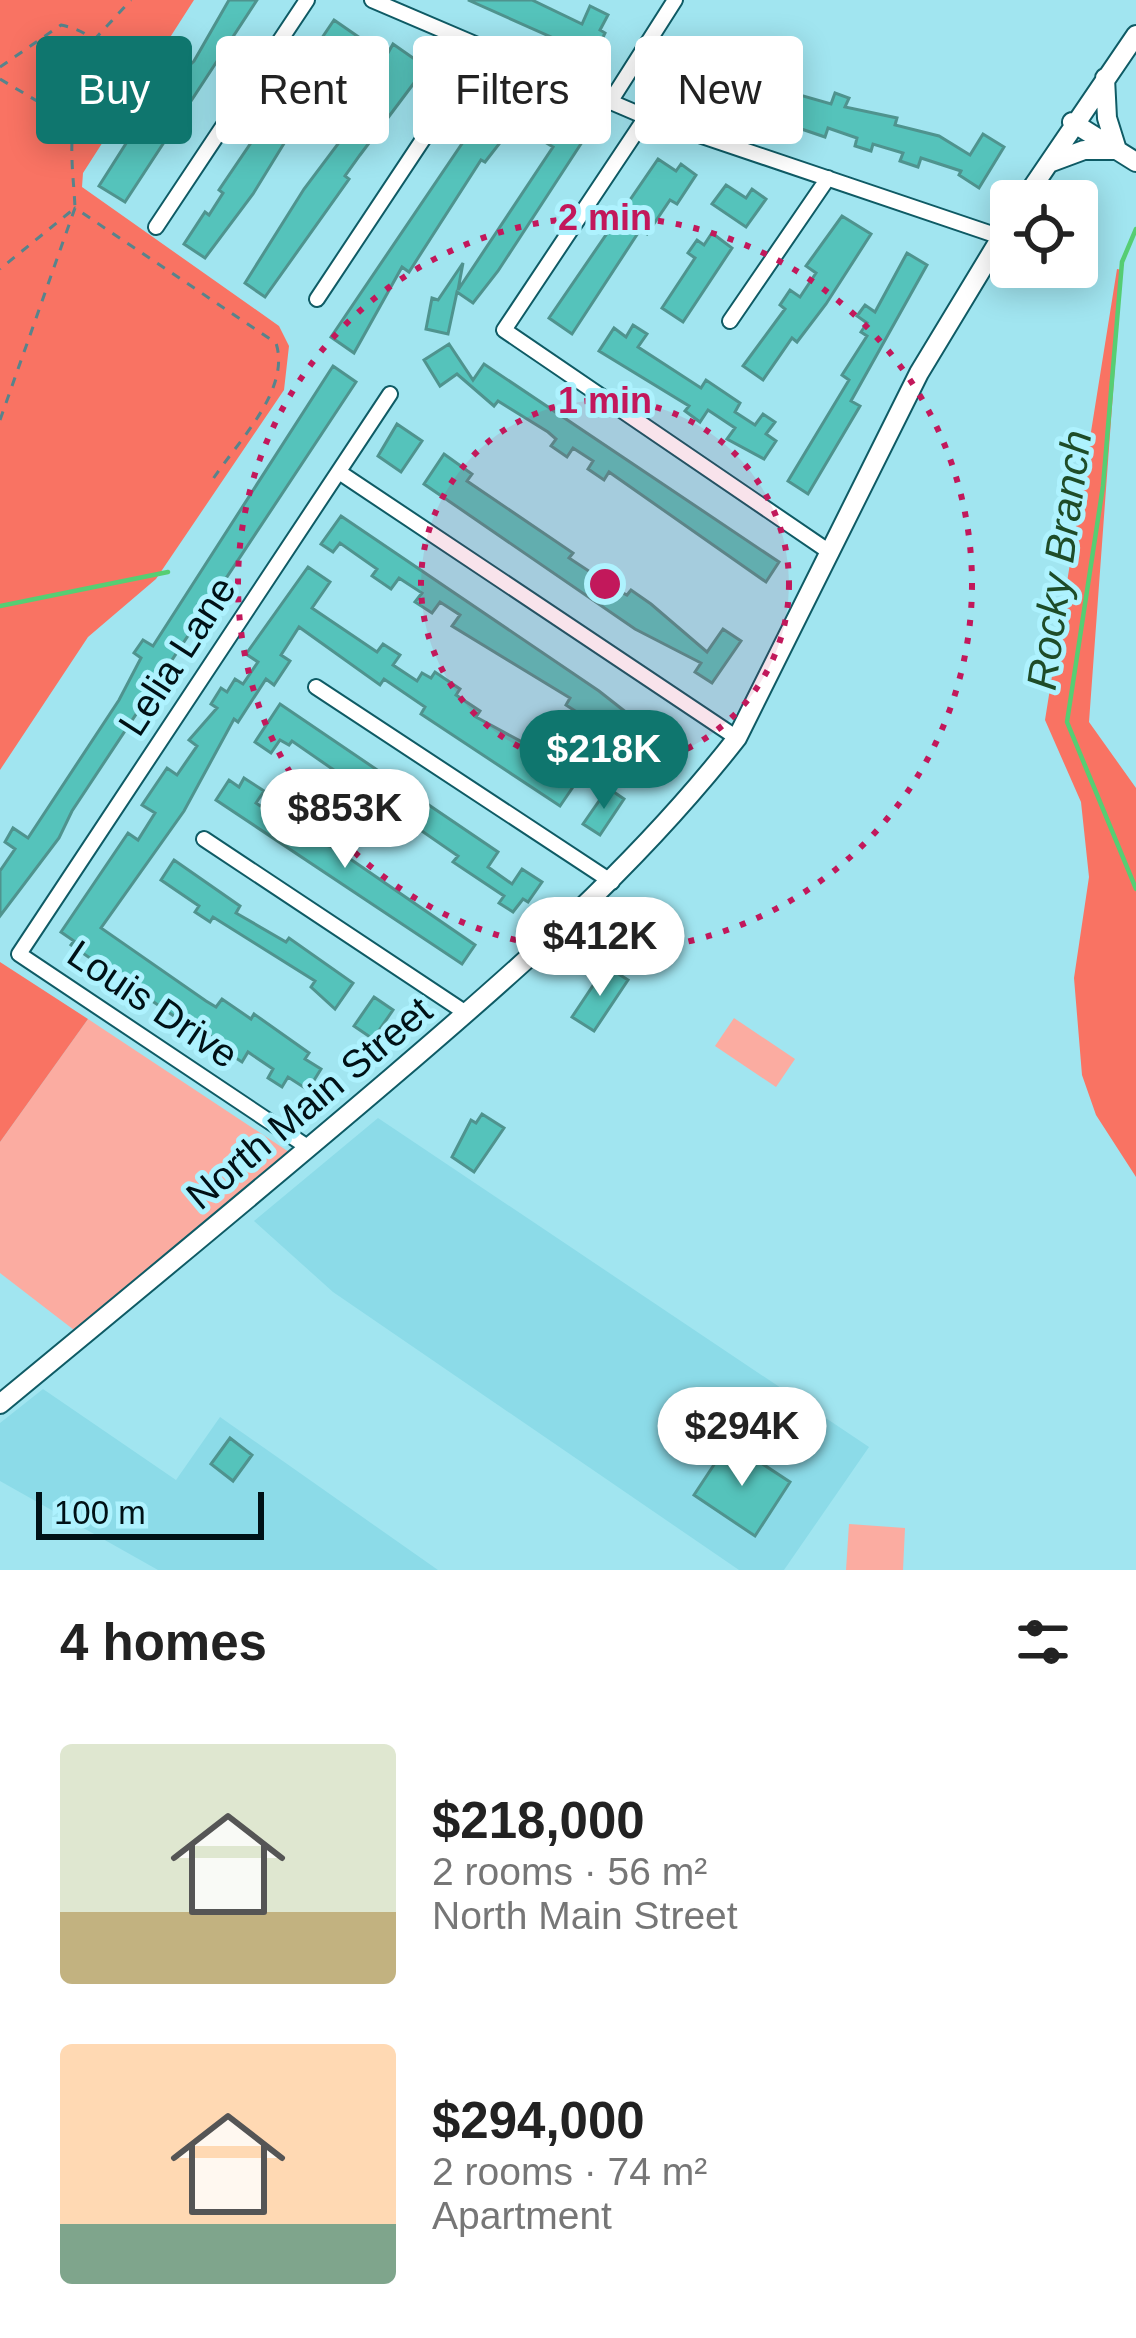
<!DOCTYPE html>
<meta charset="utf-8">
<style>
body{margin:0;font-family:Helvetica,sans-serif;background:#f2f2f2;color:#222;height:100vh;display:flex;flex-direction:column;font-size:45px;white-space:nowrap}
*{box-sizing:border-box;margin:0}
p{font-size:39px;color:#767676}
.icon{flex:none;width:66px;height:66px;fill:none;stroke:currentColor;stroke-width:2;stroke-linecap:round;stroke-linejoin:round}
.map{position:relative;height:1570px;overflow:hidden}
.side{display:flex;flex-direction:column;background:#fff;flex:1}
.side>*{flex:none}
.top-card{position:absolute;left:36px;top:36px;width:1065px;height:108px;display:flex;gap:24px}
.controls{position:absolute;left:990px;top:180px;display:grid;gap:24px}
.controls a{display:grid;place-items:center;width:108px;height:108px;border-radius:12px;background:#fff;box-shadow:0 6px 30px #0003;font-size:60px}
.scale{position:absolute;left:36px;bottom:30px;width:228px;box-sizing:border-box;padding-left:12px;border:6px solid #001116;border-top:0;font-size:33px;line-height:42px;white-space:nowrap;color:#001116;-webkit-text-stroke:9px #aef2fe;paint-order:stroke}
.price{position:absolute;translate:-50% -102px;padding:0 27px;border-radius:42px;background:#fff;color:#222;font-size:39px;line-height:78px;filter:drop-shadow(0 3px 6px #0008)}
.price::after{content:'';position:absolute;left:50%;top:72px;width:36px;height:27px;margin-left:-18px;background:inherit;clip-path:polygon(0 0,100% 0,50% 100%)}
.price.selected{background:#0f766e;color:#fff}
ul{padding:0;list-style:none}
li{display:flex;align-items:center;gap:36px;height:300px;padding:0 60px}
li span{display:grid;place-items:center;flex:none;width:336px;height:240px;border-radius:12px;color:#555}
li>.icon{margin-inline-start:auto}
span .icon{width:144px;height:144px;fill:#fffc;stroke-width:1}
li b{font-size:51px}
h2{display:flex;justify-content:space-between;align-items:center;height:144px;padding:0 60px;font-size:51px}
.chip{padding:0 42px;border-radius:12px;background:#fff;box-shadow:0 6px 30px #0003;font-size:42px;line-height:108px}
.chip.selected{background:#0f766e;color:#fff}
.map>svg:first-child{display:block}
.built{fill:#8cdbe8}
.green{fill:#fbaca1}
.forest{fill:#f97363}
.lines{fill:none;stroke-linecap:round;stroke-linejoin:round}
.stream{stroke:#56ce73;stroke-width:4.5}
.building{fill:#55c3bb;stroke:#4f938e;stroke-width:3}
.minor-casing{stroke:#0f5b65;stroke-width:18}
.tertiary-casing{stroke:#0f5b65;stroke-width:22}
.path{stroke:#57848c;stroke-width:3;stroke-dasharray:9 9;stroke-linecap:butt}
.minor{stroke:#fff;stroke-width:14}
.tertiary{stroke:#fff;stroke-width:18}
.ring{fill:none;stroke:#c2185b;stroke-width:6;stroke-dasharray:6 12}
.labels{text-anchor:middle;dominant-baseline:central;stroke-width:10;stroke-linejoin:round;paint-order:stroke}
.street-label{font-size:39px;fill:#001116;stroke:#aef2fe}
.water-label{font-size:42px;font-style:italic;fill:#1e4c28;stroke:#aef2fe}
.centre{fill:#c2185b;stroke:#aef2fe;stroke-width:6}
.ring-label{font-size:36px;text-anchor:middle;font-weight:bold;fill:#c2185b;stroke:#aef2fe;stroke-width:10;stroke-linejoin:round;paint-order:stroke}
</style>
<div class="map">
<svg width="1136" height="1570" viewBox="0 0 1136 1570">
<rect width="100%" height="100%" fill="#a1e5f0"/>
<path class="built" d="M 378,1118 L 869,1447 L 784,1570 L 739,1570 L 333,1292 L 254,1221 Z
M 43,1389 L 176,1480 L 220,1417 L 438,1570 L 158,1570 L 0,1481 L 0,1423 Z"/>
<path class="green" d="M 734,1018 L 795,1059 L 776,1087 L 715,1046 Z
M 88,1019 L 289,1152 L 74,1330 L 0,1273 L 0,1142 Z
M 849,1524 L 905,1528 L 903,1570 L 846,1570 Z"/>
<path class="forest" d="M 0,0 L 194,0 L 83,173 L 82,187 L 279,326 L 289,346 L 284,390 L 156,579 L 88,637 L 0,770 Z
M 1117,269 L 1122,270 L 1089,722 L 1136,788 L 1136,1177 L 1096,1115 L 1082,1075 L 1074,978 L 1089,877 L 1081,802 L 1045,720 Z
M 0,962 L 88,1019 L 0,1142 Z"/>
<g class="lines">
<path class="stream" d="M 1136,229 L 1122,262 L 1103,486 L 1067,722 L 1136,889
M 0,606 L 168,572"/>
</g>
<path class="building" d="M 229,0 L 257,0 L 125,202 L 99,186 L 174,68 L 181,73 L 194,61 Z
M 468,0 L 532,0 L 582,24 L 590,6 L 608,15 L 600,30 L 605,33 L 594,56 Z
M 334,20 L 360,38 L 350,54 L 342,49 L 253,194 L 205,258 L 184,244 L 205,212 L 209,215 L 223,193 L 219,190 Z
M 393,44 L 426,67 L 360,155 L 345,176 L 349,179 L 265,297 L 245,283 L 304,189 L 365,108 L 372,96 L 366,92 Z
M 678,52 L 705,62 L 707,55 L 718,59 L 715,66 L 747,76 L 745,85 L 770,94 L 772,87 L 831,104 L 835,93 L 849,98 L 845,107 L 897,118 L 895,125 L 939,136 L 970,155 L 983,134 L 1004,147 L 979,188 L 959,175 L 961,171 L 921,158 L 918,167 L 900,161 L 903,153 L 873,144 L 871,151 L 855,146 L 857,138 L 828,128 L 825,137 L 716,100 L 719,91 L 694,90 L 697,83 L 687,79 L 683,90 L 666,84 Z
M 499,89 L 527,108 L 485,162 L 481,160 L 409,272 L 402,267 L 354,353 L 331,337 Z
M 569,121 L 588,133 L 498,271 L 473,303 L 457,292 L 448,334 L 426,329 L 432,298 L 438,300 L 463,263 L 458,290 L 553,147 L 545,142 L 558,123 L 565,127 Z
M 658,159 L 676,171 L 681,164 L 696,175 L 677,204 L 670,200 L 647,234 L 640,230 L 572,334 L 549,318 Z
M 726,185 L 746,198 L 752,189 L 766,199 L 746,227 L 712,204 Z
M 842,216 L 871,234 L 826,304 L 797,342 L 792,338 L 763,380 L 743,366 L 785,309 L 780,305 L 790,290 L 800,297 L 816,273 L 806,266 Z
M 712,233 L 732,248 L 683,322 L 662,308 L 695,258 L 688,253 L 697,240 L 704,245 Z
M 907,253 L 927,265 L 851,401 L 860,406 L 808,494 L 788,481 L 849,380 L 842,375 L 867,336 L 861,332 L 867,323 L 857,316 L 865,305 L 875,312 Z
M 633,325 L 647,334 L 638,347 L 701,388 L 706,380 L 740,403 L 735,412 L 755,425 L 763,414 L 775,422 L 766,434 L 776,441 L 764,459 L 727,439 L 735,428 L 708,410 L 700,422 L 685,411 L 689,406 L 599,351 L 614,328 L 626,337 Z
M 449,344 L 473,380 L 484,364 L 779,562 L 766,582 L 609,472 L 604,480 L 588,469 L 593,461 L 573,448 L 567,457 L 551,446 L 556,439 L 548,432 L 498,401 L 494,406 L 457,374 L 440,386 L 424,360 Z
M 333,366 L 356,382 L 72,811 L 59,838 L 0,916 L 0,871 L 15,849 L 5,842 L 13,828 L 28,838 L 119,700 L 141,658 L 134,653 L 143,640 L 153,646 Z
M 397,424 L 422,441 L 401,472 L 378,456 Z
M 444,454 L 472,474 L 467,481 L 573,553 L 569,558 L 619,591 L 627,595 L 631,590 L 651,604 L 707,652 L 723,629 L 741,641 L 712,683 L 695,672 L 701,663 L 635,629 L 424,484 Z
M 341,516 L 599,691 L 655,735 L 658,731 L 676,744 L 658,769 L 643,759 L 640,763 L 630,756 L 635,750 L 566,705 L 570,698 L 452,626 L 460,615 L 440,602 L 432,613 L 415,602 L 422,593 L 399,578 L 391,589 L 372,576 L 377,569 L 340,543 L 333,552 L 321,544 Z
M 308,567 L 330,582 L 312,608 L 377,652 L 383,644 L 400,655 L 393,665 L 417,681 L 422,673 L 431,678 L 435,672 L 460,689 L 456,695 L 480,711 L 476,717 L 522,742 L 520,746 L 531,758 L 573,787 L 560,806 L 421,714 L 425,707 L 384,679 L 380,685 L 299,627 L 281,655 L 290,661 L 274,685 L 266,679 L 238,722 L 234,719 L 184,811 L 101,928 L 206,1001 L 216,1007 L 222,999 L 251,1019 L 254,1014 L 309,1053 L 305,1059 L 321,1069 L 308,1090 L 288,1077 L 282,1087 L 268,1078 L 273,1069 L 248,1052 L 242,1062 L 228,1053 L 230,1049 L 203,1031 L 200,1034 L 71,945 L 74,941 L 61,932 L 128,833 L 138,840 L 155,813 L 142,805 L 167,768 L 177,775 L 197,746 L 189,740 L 217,708 L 211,704 L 221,688 L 227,692 L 235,679 L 243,684 L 258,662 L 246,654 Z
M 280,704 L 498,852 L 488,867 L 512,884 L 522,869 L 542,882 L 528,902 L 523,899 L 513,912 L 499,903 L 504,896 L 453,862 L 458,856 L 292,741 L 289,745 L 280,740 L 271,753 L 255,742 Z
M 244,778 L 264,791 L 256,803 L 314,842 L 345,850 L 343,854 L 475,945 L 462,964 L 216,800 L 229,780 L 239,787 Z
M 608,788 L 624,799 L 600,835 L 583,824 Z
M 174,860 L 240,906 L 236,913 L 286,942 L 289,938 L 353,983 L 335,1009 L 311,987 L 315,981 L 213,917 L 210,922 L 195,912 L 199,906 L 161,880 Z
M 606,966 L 628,980 L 594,1031 L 572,1017 Z
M 374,997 L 393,1010 L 373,1039 L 354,1026 Z
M 482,1114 L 504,1128 L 474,1172 L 452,1157 L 471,1120 L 476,1123 Z
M 230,1438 L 252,1455 L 233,1481 L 211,1464 Z
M 729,1442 L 790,1482 L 755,1536 L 694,1495 Z"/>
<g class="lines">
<g class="minor-casing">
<path id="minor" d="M 372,0 L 646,117 L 1001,237
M 610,102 L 675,0
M 646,117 L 504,330 L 831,553
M 156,227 L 307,0
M 317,299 L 483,49
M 730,321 L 828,178
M 339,472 L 737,738
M 316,687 L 612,882
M 204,839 L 466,1013
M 309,1148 L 19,954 L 390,394"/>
</g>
<g class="tertiary-casing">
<path id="tertiary" d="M 1072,122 L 1136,162
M 1049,163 L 1084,150 L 1117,150 L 1107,118 L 1105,78
M 1023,201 L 1136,35
M 0,1404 C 131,1296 263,1187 392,1077 C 515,972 637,866 737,738 L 919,373 L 1011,221"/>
</g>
<path class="path" d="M 94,40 L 131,0
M 0,67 L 61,25 C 128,39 81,84 74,123 C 69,149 74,182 75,208 L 0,269
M 0,79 L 74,123
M 0,420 L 75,208 L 276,343 C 291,390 238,441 213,479"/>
<use href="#minor" class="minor"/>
<use href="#tertiary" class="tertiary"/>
</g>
<circle cx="605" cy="584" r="184" fill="#c2185b" fill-opacity=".12"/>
<g class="ring">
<circle cx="605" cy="584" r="184"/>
<circle cx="605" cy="584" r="367"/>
</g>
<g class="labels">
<g class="street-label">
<text transform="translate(177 656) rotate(-57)">Lelia Lane</text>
<text transform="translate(153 1004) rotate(34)">Louis Drive</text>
<text transform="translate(309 1103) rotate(-40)">North Main Street</text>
</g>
<g class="water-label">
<text transform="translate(1059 560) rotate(-82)">Rocky Branch</text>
</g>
</g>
<circle cx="605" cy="584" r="18" class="centre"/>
<g class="ring-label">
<text x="605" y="230">2 min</text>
<text x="605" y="413">1 min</text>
</g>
</svg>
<div class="controls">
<a><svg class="icon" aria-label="locate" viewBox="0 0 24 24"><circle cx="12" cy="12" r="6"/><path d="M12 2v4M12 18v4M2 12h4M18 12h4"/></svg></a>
</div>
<div class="scale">100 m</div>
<b class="price selected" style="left:604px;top:812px">$218K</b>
<b class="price" style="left:345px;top:871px">$853K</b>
<b class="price" style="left:600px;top:999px">$412K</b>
<b class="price" style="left:742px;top:1489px">$294K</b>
<div class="top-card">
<a class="chip selected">Buy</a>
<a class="chip">Rent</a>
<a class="chip">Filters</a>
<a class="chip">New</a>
</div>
</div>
<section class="side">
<h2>4 homes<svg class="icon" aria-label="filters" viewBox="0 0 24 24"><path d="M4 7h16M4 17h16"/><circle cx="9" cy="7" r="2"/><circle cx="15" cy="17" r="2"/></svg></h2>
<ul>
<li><span style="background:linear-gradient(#dfe7d0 70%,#c2b280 0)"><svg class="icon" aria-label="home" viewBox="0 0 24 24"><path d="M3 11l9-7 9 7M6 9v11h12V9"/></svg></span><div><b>$218,000</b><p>2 rooms · 56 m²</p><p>North Main Street</p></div></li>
<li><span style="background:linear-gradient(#ffd9b3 75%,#7fa58c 0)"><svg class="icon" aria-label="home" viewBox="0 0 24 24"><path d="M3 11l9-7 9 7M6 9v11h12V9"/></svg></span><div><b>$294,000</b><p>2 rooms · 74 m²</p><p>Apartment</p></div></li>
</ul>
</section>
